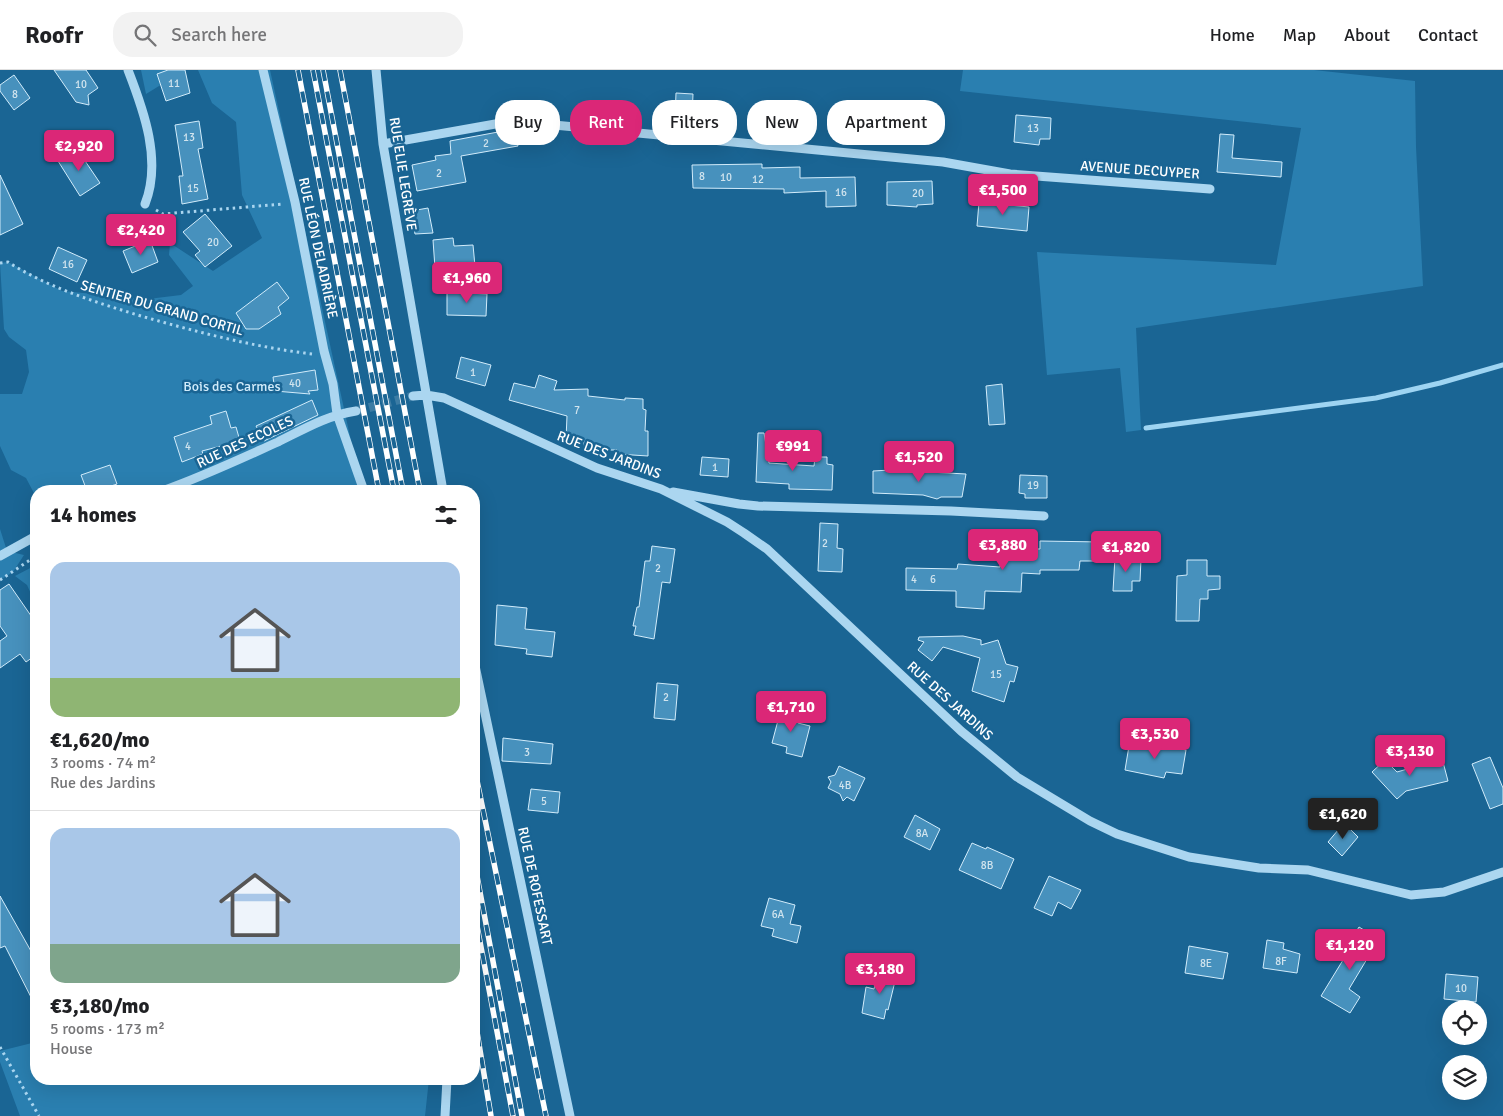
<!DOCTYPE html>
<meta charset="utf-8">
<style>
body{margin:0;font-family:Signika,sans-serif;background:#f2f2f2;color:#202124;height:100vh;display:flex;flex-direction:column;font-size:19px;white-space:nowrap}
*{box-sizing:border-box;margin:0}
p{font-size:16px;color:#757577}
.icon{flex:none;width:28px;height:28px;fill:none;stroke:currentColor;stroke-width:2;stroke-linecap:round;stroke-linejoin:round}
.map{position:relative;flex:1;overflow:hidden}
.sheet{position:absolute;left:30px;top:415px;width:450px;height:600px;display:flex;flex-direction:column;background:#fff;border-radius:20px;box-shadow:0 5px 20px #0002}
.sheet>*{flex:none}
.guide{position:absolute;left:495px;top:30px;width:475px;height:45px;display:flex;gap:10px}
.fabs{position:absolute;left:1442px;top:930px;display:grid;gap:10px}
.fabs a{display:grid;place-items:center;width:45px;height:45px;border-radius:50%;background:#fff;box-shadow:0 5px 20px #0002;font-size:25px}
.price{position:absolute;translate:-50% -42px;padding:0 11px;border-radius:5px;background:#db2777;color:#fff;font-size:16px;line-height:32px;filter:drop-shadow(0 1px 2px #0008)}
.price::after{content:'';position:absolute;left:50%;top:30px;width:15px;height:11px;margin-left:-8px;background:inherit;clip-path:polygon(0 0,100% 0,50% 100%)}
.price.active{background:#222;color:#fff}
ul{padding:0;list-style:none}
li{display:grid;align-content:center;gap:10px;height:265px;padding:0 20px}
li+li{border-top:1px solid #e0e0e0}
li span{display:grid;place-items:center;height:155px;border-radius:15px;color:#555}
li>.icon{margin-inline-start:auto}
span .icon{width:90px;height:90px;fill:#fffc;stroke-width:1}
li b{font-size:21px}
h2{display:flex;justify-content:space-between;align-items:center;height:60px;padding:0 20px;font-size:21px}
.pill{padding:0 18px;border-radius:20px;background:#fff;box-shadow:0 5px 20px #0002;font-size:18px;line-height:45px}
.pill.active{background:#db2777;color:#fff}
header{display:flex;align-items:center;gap:30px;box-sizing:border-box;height:70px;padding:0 25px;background:#fff;border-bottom:1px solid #e0e0e0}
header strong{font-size:24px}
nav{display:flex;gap:28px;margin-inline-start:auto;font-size:18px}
.search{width:350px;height:45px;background:#f2f2f2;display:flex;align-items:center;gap:12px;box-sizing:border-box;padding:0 18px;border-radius:20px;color:#757577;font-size:19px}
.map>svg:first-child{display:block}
.green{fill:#2a7fb0}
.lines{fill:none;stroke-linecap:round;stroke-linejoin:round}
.stream{stroke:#9ed4f2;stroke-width:5}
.building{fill:#4791bd;stroke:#d2ecfb}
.minor-tunnel{stroke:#3c7ca4;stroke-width:9;stroke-dasharray:9 4.5;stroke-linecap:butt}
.path{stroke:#abd6f0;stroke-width:3;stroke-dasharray:2.5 4;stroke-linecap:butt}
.minor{stroke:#abd6f0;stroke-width:9}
.rail-casing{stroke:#fff;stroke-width:5.5}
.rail{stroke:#1a6594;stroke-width:4;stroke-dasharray:11;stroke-linecap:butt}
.labels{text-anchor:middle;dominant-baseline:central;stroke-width:5;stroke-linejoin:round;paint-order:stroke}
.number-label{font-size:11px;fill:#d1e4ee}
.street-label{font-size:14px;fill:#fff;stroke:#1a6594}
.park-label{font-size:14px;fill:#d2ecfb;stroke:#1a6594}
</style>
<header>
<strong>Roofr</strong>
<div class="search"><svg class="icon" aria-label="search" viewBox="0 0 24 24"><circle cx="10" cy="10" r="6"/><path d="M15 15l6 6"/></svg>Search here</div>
<nav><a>Home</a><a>Map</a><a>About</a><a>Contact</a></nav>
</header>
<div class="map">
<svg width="1503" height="1046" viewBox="0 0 1503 1046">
<rect width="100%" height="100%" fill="#1a6594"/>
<path class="green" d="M 141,0 L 185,0 L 146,24 Z
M 198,0 L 270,0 L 362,421 L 36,421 L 36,427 L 26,408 L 11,400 L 0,376 L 0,324 L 22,324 L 29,302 L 26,280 L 9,267 L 4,259 L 0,193 L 8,192 L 62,221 L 148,229 L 181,225 L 193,216 L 169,185 L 170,173 L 213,201 L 262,168 L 242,125 L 236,52 L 212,33 Z
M 963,0 L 1314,0 L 1415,11 L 1416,77 L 1423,216 L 1136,258 L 1141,360 L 1126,362 L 1120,298 L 1047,305 L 1037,182 L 1276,195 L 1301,58 L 960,21 Z
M 0,459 L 7,481 L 24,485 L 13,502 L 0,510 Z
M 36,495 L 36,535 L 27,515 L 15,506 Z
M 36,972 L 36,1009 L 429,1009 L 425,1046 L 20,1046 L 0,992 L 0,981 Z"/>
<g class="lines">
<path class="stream" d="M 1146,358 L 1376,328 L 1440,313 L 1503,295"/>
</g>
<path class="building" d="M 54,0 L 86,0 L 98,18 L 88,25 L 89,35 L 76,32 Z
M 168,0 L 185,0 L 190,23 L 166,31 L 157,4 Z
M 14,5 L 30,28 L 14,40 L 0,21 L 0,15 Z
M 676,23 L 693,24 L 692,48 L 675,48 Z
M 914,42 L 938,42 L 938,69 L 916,66 Z
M 1016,45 L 1051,48 L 1050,69 L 1040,69 L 1039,75 L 1014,72 Z
M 199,51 L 203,78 L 198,79 L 208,129 L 182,134 L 179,106 L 183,106 L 175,55 Z
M 514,59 L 518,76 L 461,86 L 466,112 L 417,121 L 412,95 L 436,90 L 435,86 L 451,84 L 450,71 Z
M 1220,64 L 1234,65 L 1232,88 L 1282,92 L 1281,107 L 1217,102 Z
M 77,79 L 100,113 L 80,126 L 58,91 Z
M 762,94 L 762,98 L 800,97 L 800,108 L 855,107 L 856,136 L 826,137 L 826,121 L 784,123 L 784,119 L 693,118 L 692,95 Z
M 0,105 L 23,154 L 0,165 Z
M 932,111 L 933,134 L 917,135 L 917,137 L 887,135 L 887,112 Z
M 979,132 L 1029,137 L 1027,161 L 977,156 Z
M 428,138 L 433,163 L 415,164 L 411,141 Z
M 205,144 L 232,176 L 205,197 L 195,185 L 200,181 L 183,162 Z
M 453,168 L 454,176 L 473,175 L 475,196 L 435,198 L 433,170 Z
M 150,170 L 158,192 L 132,203 L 123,181 Z
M 58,177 L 87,190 L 77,212 L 49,199 Z
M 277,212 L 289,228 L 278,237 L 281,244 L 259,259 L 246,259 L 236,243 Z
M 447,222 L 487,224 L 486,246 L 447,245 Z
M 461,287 L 491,295 L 485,316 L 456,308 Z
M 315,300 L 318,320 L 308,321 L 310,324 L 275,321 L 273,307 Z
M 539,305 L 557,311 L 554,320 L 588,319 L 588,326 L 625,330 L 625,328 L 643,329 L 643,339 L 646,340 L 645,361 L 648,361 L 648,386 L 617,384 L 617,380 L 584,380 L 584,370 L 566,369 L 567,346 L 509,330 L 514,313 L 535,318 Z
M 1002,314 L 1005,354 L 989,355 L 986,316 Z
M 312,330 L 318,345 L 264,371 L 256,356 Z
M 226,341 L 231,358 L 236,357 L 240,371 L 202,381 L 203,384 L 182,392 L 174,367 L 212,354 L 210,346 Z
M 758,363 L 764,363 L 769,393 L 814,396 L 815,387 L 827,387 L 827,394 L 833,395 L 832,420 L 789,419 L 789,414 L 756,412 Z
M 702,387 L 729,389 L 728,407 L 700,405 Z
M 110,395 L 117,414 L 96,421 L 87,421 L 81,405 Z
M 891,400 L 966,404 L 962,427 L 941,427 L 937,429 L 923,425 L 873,423 L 873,401 Z
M 1020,405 L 1047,406 L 1047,428 L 1025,428 L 1025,424 L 1019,423 Z
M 820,453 L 838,454 L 837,478 L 843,479 L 842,502 L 818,501 Z
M 1040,471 L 1102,472 L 1102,491 L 1080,491 L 1079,500 L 1040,500 L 1040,504 L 1022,503 L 1021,522 L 985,521 L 984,539 L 956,537 L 956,521 L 906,520 L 906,498 L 957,499 L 958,494 L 1000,497 L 1001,478 L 1040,479 Z
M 652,476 L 675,479 L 670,513 L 662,512 L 654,569 L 634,565 L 636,556 L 633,556 L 637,537 L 639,537 L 645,491 L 650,491 Z
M 1115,487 L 1141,489 L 1140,511 L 1132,511 L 1132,521 L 1113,521 Z
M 1187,490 L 1207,490 L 1207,506 L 1220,506 L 1220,519 L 1208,520 L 1208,529 L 1200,529 L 1199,551 L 1176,551 L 1177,506 L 1187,505 Z
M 9,514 L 36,553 L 36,585 L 26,592 L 20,584 L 0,598 L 0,571 L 7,566 L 0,556 L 0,520 Z
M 497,535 L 527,538 L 525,559 L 555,562 L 552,587 L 526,584 L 527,579 L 495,575 Z
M 963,566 L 981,570 L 981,575 L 998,570 L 1006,594 L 1018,597 L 1014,612 L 1010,611 L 1004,632 L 972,621 L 980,588 L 943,577 L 932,591 L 918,580 L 924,572 L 918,570 L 919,567 Z
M 657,613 L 678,615 L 675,650 L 654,648 Z
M 781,639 L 799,643 L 798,653 L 810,656 L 802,687 L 786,683 L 787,677 L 772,673 Z
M 503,668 L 553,674 L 551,694 L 502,691 Z
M 1145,672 L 1186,680 L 1182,704 L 1166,702 L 1164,708 L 1125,700 L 1129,676 L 1144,678 Z
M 1490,687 L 1503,718 L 1503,734 L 1490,739 L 1472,694 Z
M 1385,690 L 1397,702 L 1435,691 L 1436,694 L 1443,692 L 1448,711 L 1406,721 L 1397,729 L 1372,702 Z
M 839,696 L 865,708 L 854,731 L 847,727 L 843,731 L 840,724 L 828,718 L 831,712 L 828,707 L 835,705 Z
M 531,719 L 560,722 L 558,743 L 528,740 Z
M 915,745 L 940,759 L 930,780 L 904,767 Z
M 1344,753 L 1358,767 L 1342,786 L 1328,772 Z
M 972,773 L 986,779 L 987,777 L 1014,789 L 1001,819 L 959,800 Z
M 1049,806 L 1081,820 L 1071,839 L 1058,832 L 1052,846 L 1034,838 Z
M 0,826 L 36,890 L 36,937 L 5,876 L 0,878 Z
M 769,828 L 795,835 L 790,854 L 801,856 L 797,873 L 772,866 L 774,859 L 761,856 Z
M 1359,857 L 1379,869 L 1349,919 L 1360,927 L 1350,943 L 1321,926 L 1343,890 L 1340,888 Z
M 1267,870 L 1284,873 L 1283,879 L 1300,884 L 1297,903 L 1263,898 Z
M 1189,876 L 1228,883 L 1223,909 L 1185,903 Z
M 879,899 L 897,903 L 888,940 L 886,939 L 884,949 L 862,943 L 866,917 L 874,919 Z
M 1446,904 L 1478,907 L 1476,932 L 1444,929 Z"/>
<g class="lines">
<path class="minor-tunnel" d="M 356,341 L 413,326"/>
<path class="path" d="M 156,140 L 163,144 L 283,134
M 0,193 L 8,192 C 49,218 95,232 141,246 C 197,262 254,277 312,284
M 0,510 L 36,486
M 0,977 L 39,1046"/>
<path class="minor" d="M 128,0 C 144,41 162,91 145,134
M 263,0 L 295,132 L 324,281 L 333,314 L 337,344 L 364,421
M 376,0 L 383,74 L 443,421
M 383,74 L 512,51 L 943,92 L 1010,104 L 1210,119
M 413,326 L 426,325 L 444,328 L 597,398 L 661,419 L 727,452 L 744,463 L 767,479 L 961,661 L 1017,707 L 1090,751 L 1117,764 L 1189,787 L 1259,798 L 1308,800 L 1411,825 L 1444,822 L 1503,802
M 162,421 C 202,407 240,389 278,372 C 304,359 328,345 356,341
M 673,422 L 739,434 L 758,436 L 951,441 L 1044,446
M 0,486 L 36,466
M 474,591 L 570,1046
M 445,1046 L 447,1009"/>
<g class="rail-casing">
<path id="rail" d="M 298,0 L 379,421
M 313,0 L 394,421
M 323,0 L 403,421
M 340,0 L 420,421
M 474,696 L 546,1046
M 474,790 L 522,1046
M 474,840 L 513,1046
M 474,944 L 491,1046"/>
</g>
<use href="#rail" class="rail"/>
</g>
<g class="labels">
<g class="number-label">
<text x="174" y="13">11</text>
<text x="81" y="14">10</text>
<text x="15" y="24">8</text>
<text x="1033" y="58">13</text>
<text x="189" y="67">13</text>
<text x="486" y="73">2</text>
<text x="439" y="103">2</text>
<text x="702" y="106">8</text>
<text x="726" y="107">10</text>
<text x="758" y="109">12</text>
<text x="193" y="118">15</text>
<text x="841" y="122">16</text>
<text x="918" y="123">20</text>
<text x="213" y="172">20</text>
<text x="68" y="194">16</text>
<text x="473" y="302">1</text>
<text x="295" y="313">40</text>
<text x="577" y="340">7</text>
<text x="188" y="376">4</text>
<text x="715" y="397">1</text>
<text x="1033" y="415">19</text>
<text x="825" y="473">2</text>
<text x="658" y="498">2</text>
<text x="914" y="509">4</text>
<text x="933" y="509">6</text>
<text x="996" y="604">15</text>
<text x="666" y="627">2</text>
<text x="527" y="682">3</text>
<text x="845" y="715">4B</text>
<text x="544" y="731">5</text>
<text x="922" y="763">8A</text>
<text x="987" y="795">8B</text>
<text x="778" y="844">6A</text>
<text x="1281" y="891">8F</text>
<text x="1206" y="893">8E</text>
<text x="1461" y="918">10</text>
</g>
<g class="street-label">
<text transform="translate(1140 100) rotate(4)">AVENUE DECUYPER</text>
<text transform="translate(403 104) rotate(81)">RUE ELIE LEGRÈVE</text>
<text transform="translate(318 178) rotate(78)">RUE LÉON DELADRIÈRE</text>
<text transform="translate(162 238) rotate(16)">SENTIER DU GRAND CORTIL</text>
<text transform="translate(245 372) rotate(-25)">RUE DES ECOLES</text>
<text transform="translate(609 385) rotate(21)">RUE DES JARDINS</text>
<text transform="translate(950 631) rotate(42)">RUE DES JARDINS</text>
<text transform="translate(535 816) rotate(78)">RUE DE ROFESSART</text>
</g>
<g class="park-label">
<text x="232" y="316">Bois des Carmes</text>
</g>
</g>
</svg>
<div class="fabs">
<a><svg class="icon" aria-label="locate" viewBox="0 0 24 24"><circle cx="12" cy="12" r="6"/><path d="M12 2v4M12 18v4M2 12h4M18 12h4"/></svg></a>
<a><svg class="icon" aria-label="layers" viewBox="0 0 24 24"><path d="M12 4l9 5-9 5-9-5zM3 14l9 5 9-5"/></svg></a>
</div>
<b class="price" style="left:79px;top:102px">€2,920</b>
<b class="price" style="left:1003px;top:146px">€1,500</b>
<b class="price" style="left:141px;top:186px">€2,420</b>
<b class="price" style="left:467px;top:234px">€1,960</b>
<b class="price" style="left:793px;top:402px">€991</b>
<b class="price" style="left:919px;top:413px">€1,520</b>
<b class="price" style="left:1003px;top:501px">€3,880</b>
<b class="price" style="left:1126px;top:503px">€1,820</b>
<b class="price" style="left:791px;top:663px">€1,710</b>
<b class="price" style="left:1155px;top:690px">€3,530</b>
<b class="price" style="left:1410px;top:707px">€3,130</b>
<b class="price active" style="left:1343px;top:770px">€1,620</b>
<b class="price" style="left:1350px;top:901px">€1,120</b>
<b class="price" style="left:880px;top:925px">€3,180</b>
<div class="guide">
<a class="pill">Buy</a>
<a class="pill active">Rent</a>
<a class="pill">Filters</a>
<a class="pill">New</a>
<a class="pill">Apartment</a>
</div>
<section class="sheet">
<h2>14 homes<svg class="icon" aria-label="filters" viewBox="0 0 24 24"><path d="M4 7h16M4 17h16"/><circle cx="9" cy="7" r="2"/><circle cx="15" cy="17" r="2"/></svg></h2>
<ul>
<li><span style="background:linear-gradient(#a9c7e8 75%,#8fb573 0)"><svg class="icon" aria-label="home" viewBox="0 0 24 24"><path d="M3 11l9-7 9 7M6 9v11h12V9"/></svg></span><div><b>€1,620/mo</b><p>3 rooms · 74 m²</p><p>Rue des Jardins</p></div></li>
<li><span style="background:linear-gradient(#a9c7e8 75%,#7fa58c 0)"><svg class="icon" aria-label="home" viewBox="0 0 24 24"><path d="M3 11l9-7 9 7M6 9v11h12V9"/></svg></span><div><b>€3,180/mo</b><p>5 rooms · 173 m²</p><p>House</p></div></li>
</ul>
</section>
</div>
